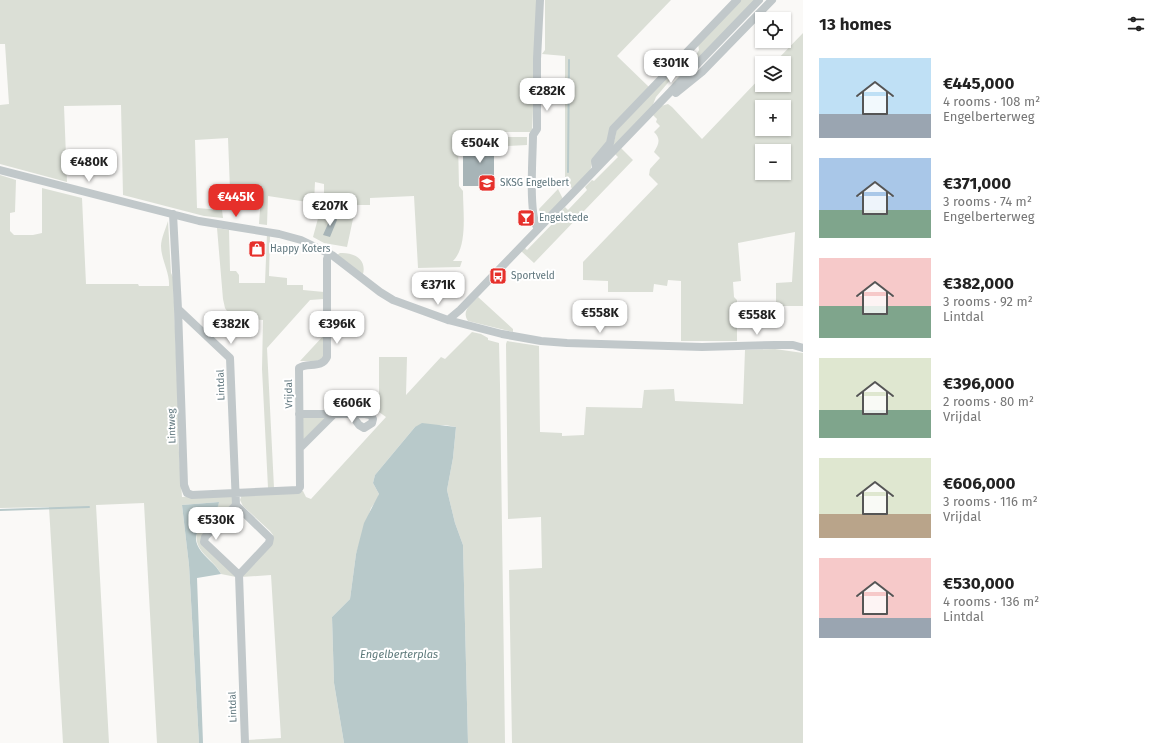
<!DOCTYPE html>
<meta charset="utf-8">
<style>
body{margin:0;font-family:"Fira Sans",sans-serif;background:#f6f6f6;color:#222;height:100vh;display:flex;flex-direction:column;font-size:15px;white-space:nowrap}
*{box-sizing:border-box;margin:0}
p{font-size:13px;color:#767676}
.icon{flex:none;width:22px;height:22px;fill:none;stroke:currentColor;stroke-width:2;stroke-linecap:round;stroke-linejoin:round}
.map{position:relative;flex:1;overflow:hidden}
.drawer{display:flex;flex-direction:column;background:#fff;width:360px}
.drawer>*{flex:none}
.tools{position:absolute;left:755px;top:12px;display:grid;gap:8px}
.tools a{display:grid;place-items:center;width:36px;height:36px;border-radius:0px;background:#fff;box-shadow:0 1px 3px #0004;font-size:20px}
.price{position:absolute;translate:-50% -34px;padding:0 9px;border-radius:8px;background:#fff;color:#222;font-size:13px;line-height:26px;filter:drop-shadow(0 1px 2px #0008)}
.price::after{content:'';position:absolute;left:50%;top:24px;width:12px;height:9px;margin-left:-6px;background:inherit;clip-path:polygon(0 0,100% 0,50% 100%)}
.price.active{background:#e6302b;color:#fff}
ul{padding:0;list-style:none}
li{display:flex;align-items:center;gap:12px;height:100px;padding:0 16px}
li span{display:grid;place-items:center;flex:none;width:112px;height:80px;border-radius:0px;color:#555}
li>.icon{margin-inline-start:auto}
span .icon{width:48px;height:48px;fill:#fffc;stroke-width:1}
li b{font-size:17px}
h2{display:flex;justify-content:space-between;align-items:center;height:48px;padding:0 16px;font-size:17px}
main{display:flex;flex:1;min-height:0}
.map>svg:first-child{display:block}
.green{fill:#dbdfd6;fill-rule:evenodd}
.water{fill:#b8c9ca}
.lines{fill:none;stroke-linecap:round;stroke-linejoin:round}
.stream{stroke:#b8c9ca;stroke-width:2}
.building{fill:#a7b4b7}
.minor{stroke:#c1c8ca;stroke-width:8}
.labels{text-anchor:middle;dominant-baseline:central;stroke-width:4;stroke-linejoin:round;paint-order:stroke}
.poi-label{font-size:10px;fill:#5f767d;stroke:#fff;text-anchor:start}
.street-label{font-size:10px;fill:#5f767d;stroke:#fff}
.water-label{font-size:11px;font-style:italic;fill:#5f7b7c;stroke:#fff}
</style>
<main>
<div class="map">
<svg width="803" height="743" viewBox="0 0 803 743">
<rect width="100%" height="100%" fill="#faf9f7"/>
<path class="green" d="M 0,0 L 538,0 L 532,132 L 461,132 L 461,141 L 458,142 L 459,186 L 463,191 C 463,212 468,246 453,261 L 462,261 L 460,267 L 418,268 L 414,196 L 370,198 L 370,205 L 356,205 L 347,247 L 324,243 L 313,237 L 324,196 L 324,184 L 315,182 L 314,203 L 268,196 L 267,225 L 259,224 L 261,195 L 230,190 L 228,138 L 195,140 L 197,208 L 222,210 L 223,218 L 204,216 L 123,195 L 121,105 L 64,106 L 67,182 L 0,164 L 0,105 L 9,104 L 5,44 L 0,44 Z
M 545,0 L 671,0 L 617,56 L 650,88 L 610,131 L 608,142 L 593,159 L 590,172 L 573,189 L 565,182 L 565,56 L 542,54 L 545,50 Z
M 741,0 L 755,0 L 659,100 L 696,55 L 699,50 L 698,44 Z
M 803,33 L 803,306 L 776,306 L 776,283 L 792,282 L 795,232 L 738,243 L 741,281 L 733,282 L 734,297 L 737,300 L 737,341 L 681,341 L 681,281 L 668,280 L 667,286 L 654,284 L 653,292 L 608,292 L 608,281 L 583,280 L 583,262 L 658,184 L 649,175 L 650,169 L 660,158 L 654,152 C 659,144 661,139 654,132 L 660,126 L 656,122 L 657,119 L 653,115 L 661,106 L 668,104 L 672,107 L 702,139 L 762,76 L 762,85 L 784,85 L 784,63 L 774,63 ZM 762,107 L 784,107 L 784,129 L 762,129 ZM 762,151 L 784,151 L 784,173 L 762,173 Z
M 692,51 L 692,54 L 656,97 L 652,107 L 611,150 L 615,138 L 616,131 Z
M 508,137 L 527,137 L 527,145 L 508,146 Z
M 621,148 L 633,160 L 534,263 L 521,251 L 524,247 L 527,250 L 557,219 L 555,217 L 565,207 L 568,210 L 587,190 L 585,187 L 592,180 L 594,181 L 618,157 L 615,154 Z
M 0,175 L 16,180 L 15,212 L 10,213 L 10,231 L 14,235 L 33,235 L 42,233 L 42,188 L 82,198 L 86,284 L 138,284 L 139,286 L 169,286 C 170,273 161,259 161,246 C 161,238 166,228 168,221 L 171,273 L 173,277 L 179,431 L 178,438 L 182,497 L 230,495 L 233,498 L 233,503 L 203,536 L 236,577 L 221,574 C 213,558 193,552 197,532 L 216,512 L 219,502 L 182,505 L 189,565 L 199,743 L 157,743 L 144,503 L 96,505 L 109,743 L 63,743 L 49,507 L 0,508 Z
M 558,189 L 563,199 L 542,221 L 539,209 Z
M 217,228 L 229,230 L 230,271 L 236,271 L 239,275 L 239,283 L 265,283 L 267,234 L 270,235 L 269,276 L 287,278 L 287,285 L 303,285 L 303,290 L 324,292 L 324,299 L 310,300 L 267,348 L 274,488 L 268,488 L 262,369 L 263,320 L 231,317 L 225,308 L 223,299 Z
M 340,253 C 353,252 367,259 363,274 L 362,275 L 337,255 Z
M 478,297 L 513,329 L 513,332 L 468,321 C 461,311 471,304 478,297 Z
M 472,332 L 481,334 L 488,338 L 488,340 L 499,343 L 500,385 L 505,743 L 468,743 L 463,545 L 455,523 L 447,490 L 453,458 L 456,427 L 445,425 L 415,427 L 375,475 L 373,483 L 379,494 L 377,500 L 371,508 L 356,554 L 350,599 L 332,617 L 334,683 L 344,743 L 247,743 L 247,740 L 281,738 L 271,575 L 241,577 L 273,535 L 270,531 L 243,506 L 240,500 L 242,494 L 303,491 L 306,497 L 311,499 L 386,417 L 379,412 L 379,357 L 407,357 L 406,395 L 441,357 L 445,359 Z
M 325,334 L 323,358 L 317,361 L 300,361 Z
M 507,341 L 539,346 L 540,432 L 562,433 L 562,436 L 584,435 L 586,407 L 642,408 L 644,390 L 674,389 L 675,401 L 743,404 L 745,350 L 775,349 L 803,353 L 803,743 L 512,743 L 509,570 L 542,568 L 541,517 L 508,519 L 506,344 Z
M 302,416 L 326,417 L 302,441 Z"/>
<path class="water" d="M 422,423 L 456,427 L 453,458 L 447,490 L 455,523 L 463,545 L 468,743 L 344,743 L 334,683 L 332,617 L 350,599 L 356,554 L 364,523 L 379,494 L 373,483 L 375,475 L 415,427 Z
M 219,502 C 217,518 195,525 196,540 C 198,554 215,562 221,574 L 197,578 L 203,743 L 199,743 L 189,565 L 182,505 Z"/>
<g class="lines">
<path class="stream" d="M 568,172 L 569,60
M 0,510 L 89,507"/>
</g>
<path class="building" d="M 488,140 L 499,140 L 500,150 L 494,150 L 494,186 L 463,186 L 463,145 L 488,145 Z
M 333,216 L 336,217 L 337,220 L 330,237 L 323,235 L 331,217 Z"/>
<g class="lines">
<path class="minor" d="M 672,90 L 676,93 L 702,72 L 772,0
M 596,168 L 595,161 L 610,143 L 613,129 L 737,0
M 0,170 L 199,221 L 279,234 L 301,240 L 332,255 L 380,292 L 393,300 L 448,320 L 502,334 L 541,341 L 567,343 L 702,347 L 775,345 L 793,345 L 803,348
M 173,214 L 178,309 L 230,358 L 236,505 L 270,538 L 269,543 L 239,575 L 245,743
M 538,229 C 528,215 533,154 533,135 L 537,129 L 537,59 L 540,0
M 178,309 L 184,485 L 187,493 L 192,495 L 298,490 L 300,487 L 299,368 C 307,362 322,369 327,357 L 327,259 L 329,253
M 448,320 L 460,310 L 759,0
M 299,414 L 365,414 L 371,415 L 373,419 L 372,423 L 364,428 L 359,425 L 351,414
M 300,448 L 334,414
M 236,505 L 205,537 L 204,542 L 239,575"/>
</g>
<defs>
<g id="school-square" transform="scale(0.9)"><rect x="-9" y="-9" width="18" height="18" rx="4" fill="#e6302b" stroke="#fff"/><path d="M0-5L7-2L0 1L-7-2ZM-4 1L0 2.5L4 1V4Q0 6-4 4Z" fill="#fff"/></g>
<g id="bar-square" transform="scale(0.9)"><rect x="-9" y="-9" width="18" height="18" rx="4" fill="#e6302b" stroke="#fff"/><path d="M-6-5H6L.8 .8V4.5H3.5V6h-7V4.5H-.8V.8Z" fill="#fff"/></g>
<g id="shop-square" transform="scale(0.9)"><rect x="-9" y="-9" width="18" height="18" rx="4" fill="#e6302b" stroke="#fff"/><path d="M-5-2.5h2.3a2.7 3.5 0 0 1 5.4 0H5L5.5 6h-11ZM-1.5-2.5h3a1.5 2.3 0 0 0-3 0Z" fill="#fff"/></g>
<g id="bus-square" transform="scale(0.9)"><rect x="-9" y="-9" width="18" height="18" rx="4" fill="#e6302b" stroke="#fff"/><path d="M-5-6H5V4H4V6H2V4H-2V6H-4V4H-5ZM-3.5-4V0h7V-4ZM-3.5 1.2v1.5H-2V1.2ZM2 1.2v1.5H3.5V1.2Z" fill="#fff"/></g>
</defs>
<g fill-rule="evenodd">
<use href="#school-square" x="487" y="183"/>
<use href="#bar-square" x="526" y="218"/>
<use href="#shop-square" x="257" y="249"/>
<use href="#bus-square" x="498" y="276"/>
</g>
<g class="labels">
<g class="poi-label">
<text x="500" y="183">SKSG Engelbert</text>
<text x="539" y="218">Engelstede</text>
<text x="270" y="249">Happy Koters</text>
<text x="511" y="276">Sportveld</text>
</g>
<g class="street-label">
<text transform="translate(221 385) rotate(-92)">Lintdal</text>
<text transform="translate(289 394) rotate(-91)">Vrijdal</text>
<text transform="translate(172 426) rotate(-92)">Lintweg</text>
<text transform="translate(233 707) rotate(-92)">Lintdal</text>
</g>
<g class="water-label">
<text x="399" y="654">Engelberterplas</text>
</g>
</g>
</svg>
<div class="tools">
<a><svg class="icon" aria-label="locate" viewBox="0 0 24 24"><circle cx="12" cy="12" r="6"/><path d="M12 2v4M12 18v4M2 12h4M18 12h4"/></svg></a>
<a><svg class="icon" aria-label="layers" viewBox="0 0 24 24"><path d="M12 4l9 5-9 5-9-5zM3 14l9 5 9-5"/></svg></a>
<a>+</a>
<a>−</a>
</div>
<b class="price" style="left:671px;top:84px">€301K</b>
<b class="price" style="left:547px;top:112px">€282K</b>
<b class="price" style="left:480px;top:164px">€504K</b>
<b class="price" style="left:89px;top:183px">€480K</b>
<b class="price active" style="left:236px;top:218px">€445K</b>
<b class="price" style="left:330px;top:227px">€207K</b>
<b class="price" style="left:438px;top:306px">€371K</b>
<b class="price" style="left:600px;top:334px">€558K</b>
<b class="price" style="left:757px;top:336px">€558K</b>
<b class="price" style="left:231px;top:345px">€382K</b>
<b class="price" style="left:337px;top:345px">€396K</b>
<b class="price" style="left:352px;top:424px">€606K</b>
<b class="price" style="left:216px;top:541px">€530K</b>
</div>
<section class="drawer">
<h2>13 homes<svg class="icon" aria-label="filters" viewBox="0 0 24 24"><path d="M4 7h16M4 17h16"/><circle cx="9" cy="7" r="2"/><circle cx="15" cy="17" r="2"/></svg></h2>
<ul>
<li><span style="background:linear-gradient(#bfe0f5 70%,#9aa5b1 0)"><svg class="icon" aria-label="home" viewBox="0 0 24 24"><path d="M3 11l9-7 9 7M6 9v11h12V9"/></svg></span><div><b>€445,000</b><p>4 rooms · 108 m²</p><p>Engelberterweg</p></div></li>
<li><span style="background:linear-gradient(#a9c7e8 65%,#7fa58c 0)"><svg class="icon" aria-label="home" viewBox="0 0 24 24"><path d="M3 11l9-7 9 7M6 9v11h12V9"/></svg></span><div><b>€371,000</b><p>3 rooms · 74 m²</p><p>Engelberterweg</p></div></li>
<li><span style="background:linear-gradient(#f6c9c9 60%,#7fa58c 0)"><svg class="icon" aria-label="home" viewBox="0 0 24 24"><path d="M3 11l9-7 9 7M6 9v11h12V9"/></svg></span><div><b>€382,000</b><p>3 rooms · 92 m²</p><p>Lintdal</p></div></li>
<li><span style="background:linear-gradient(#dfe7d0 65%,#7fa58c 0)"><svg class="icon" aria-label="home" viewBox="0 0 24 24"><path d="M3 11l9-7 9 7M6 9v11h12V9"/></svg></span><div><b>€396,000</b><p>2 rooms · 80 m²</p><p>Vrijdal</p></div></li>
<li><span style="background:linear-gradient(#dfe7d0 70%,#b9a48a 0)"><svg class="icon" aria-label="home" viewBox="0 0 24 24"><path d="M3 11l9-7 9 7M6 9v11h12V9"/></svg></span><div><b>€606,000</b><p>3 rooms · 116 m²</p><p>Vrijdal</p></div></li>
<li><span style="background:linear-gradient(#f6c9c9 75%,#9aa5b1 0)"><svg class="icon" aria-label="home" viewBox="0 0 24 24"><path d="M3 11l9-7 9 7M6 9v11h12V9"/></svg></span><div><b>€530,000</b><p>4 rooms · 136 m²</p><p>Lintdal</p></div></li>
</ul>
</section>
</main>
